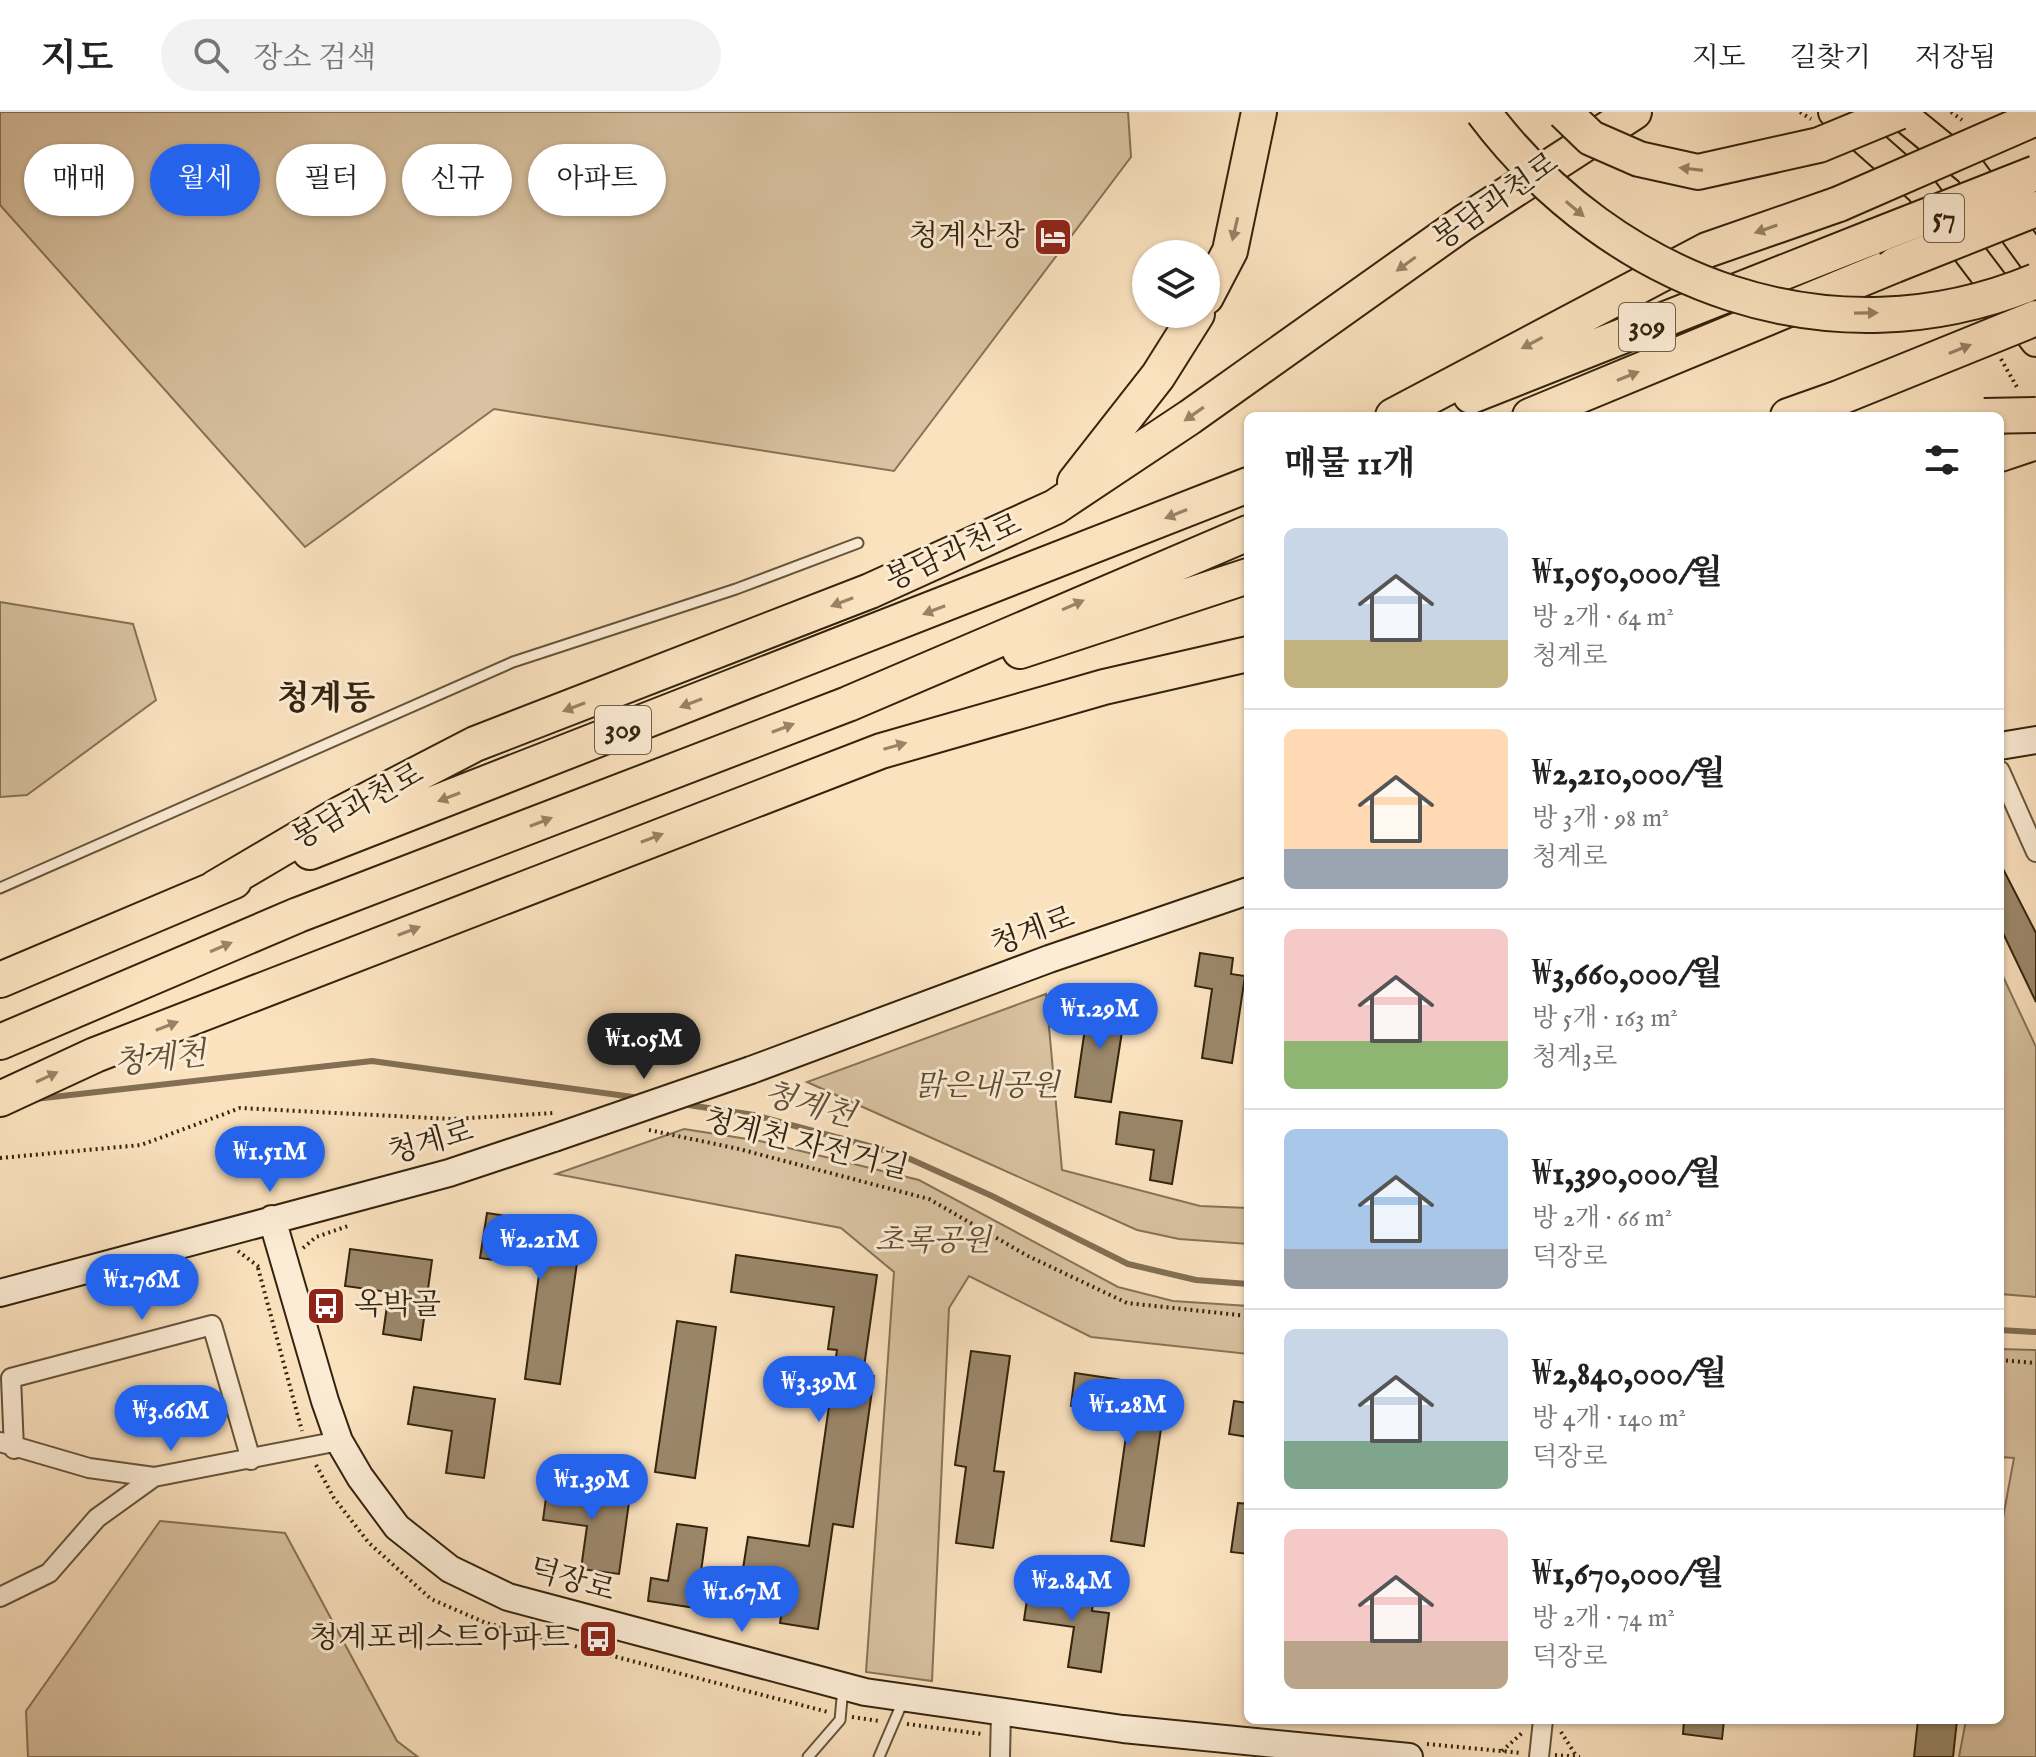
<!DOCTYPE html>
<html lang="ko">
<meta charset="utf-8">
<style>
body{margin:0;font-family:"IM FELL English","Noto Serif KR",serif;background:#f2f2f2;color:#222;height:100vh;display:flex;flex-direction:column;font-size:30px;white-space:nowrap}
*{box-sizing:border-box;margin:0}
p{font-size:26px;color:#767676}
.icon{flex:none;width:44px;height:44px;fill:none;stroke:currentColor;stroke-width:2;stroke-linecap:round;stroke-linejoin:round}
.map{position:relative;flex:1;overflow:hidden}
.drawer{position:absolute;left:1244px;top:300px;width:760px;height:1312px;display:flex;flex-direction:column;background:#fff;border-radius:12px;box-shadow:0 2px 6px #0004}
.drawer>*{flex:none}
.hud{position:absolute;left:24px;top:32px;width:760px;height:72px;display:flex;gap:16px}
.buttons{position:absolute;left:1132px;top:128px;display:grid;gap:16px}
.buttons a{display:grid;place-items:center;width:88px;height:88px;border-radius:50%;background:#fff;box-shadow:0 2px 6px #0004;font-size:40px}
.price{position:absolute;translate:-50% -68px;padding:0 18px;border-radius:28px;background:#2563eb;color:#fff;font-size:26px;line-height:52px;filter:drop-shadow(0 2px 4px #0008)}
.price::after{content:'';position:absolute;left:50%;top:48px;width:24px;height:18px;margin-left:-12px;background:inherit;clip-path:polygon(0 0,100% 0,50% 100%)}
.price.current{background:#222;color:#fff}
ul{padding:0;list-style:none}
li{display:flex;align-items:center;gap:24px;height:200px;padding:0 40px}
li+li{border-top:2px solid #e0e0e0}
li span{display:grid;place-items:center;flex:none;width:224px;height:160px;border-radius:12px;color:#555}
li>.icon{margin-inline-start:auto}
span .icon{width:96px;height:96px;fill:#fffc;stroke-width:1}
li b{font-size:34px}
h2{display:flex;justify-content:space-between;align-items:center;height:96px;padding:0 40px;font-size:34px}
.pill{padding:0 28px;border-radius:36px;background:#fff;box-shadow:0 2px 6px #0004;font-size:28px;line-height:72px}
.pill.current{background:#2563eb;color:#fff}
header{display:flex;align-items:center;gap:48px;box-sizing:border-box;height:112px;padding:0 40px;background:#fff;border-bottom:2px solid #e0e0e0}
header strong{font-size:38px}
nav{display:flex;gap:44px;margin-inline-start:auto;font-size:28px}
.search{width:560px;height:72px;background:#f2f2f2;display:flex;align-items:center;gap:20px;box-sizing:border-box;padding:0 28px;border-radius:44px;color:#767676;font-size:30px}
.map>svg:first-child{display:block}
.green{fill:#d9c2a1;stroke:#867357;stroke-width:2}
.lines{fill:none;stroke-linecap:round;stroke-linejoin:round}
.stream{stroke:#836f53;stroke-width:6}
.building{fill:#9b876a;stroke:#34240d;stroke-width:2}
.lane-casing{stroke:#66543a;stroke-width:13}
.street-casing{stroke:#66543a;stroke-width:22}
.secondary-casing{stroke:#34240d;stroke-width:30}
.primary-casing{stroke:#34240d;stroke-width:34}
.highway-casing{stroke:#34240d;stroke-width:38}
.path{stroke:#34240d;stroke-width:4;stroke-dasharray:2 4;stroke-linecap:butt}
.lane{stroke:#fcecd5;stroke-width:9}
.street{stroke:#fcecd5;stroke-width:18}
.secondary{stroke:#fcecd5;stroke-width:26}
.primary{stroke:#fbe2bf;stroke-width:30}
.highway{stroke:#fbe2bf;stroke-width:34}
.secondary-bridge-casing{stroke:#34240d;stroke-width:30;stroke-linecap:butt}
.highway-bridge-casing{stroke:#34240d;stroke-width:38;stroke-linecap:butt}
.secondary-bridge{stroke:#fcecd5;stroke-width:26}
.highway-bridge{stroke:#fbe2bf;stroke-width:34}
.oneway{fill:#988366}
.labels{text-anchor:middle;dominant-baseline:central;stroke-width:6;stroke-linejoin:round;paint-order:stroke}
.shield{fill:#fcecd5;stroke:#706049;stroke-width:2}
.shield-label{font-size:28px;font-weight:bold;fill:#34240d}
.street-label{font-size:30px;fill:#34240d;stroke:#fcecd5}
.poi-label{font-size:30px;fill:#34240d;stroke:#fcecd5;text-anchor:end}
.park-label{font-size:30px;font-style:italic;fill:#5d4c32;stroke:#fcecd5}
.water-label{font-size:32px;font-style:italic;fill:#625036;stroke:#fcecd5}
.quarter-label{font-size:34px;font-weight:bold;fill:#34240d;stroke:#fcecd5}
</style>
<header>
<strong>지도</strong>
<div class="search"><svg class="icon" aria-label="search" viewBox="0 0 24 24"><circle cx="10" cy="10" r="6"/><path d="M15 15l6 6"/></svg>장소 검색</div>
<nav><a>지도</a><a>길찾기</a><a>저장됨</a></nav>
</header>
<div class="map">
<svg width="2036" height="1645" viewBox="0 0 2036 1645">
<rect width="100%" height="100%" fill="#fbe2bf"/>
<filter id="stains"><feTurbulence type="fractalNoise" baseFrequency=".0025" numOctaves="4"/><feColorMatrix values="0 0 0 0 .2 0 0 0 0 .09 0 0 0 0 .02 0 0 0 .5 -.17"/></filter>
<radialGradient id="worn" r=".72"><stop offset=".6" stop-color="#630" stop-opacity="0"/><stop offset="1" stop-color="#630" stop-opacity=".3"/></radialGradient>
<path class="green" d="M 0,0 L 1128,0 L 1131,45 L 894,359 L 494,297 L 305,435 L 0,93 Z
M 0,490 L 133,512 L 156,588 L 27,683 L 0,685 Z
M 2000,858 L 2036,935 L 2036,1185 L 2000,1182 Z
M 1046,882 L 1062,1058 L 1200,1094 L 1248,1096 L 1248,1132 L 1179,1127 L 1137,1118 L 807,970 Z
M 684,1017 L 760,1029 L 919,1068 L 1118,1175 L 1173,1189 L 1248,1194 L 1248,1242 L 1091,1225 L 969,1164 L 949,1196 L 932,1569 L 866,1560 L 894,1160 L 841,1116 L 556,1062 Z
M 2000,1237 L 2036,1238 L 2036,1645 L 1959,1645 L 1966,1608 L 2000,1608 L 2000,1422 L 2014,1346 L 2000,1345 Z
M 160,1409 L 285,1421 L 397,1629 L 418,1645 L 28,1645 L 26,1599 Z"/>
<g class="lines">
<path class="stream" d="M 35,987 L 372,949 L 640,986
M 682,992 L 754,1003 L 899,1042 L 992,1084 L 1128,1152 L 1196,1168 L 1248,1172
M 2000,1218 L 2036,1220"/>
</g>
<path class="building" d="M 2000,751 L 2036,821 L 2036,890 L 2000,815 Z
M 1200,841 L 1233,846 L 1231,862 L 1245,864 L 1232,951 L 1202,946 L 1212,877 L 1195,874 Z
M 1089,889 L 1126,894 L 1111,990 L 1075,985 Z
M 1120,1000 L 1182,1009 L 1172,1072 L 1150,1068 L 1154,1038 L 1116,1032 Z
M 487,1101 L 582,1115 L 560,1272 L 525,1267 L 540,1155 L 480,1146 Z
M 350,1137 L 432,1148 L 421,1228 L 383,1222 L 389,1180 L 345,1174 Z
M 736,1143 L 877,1163 L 863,1262 L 874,1264 L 853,1415 L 833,1412 L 818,1517 L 780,1511 L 786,1469 L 742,1463 L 748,1425 L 809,1434 L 837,1238 L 828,1237 L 834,1195 L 731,1180 Z
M 677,1209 L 716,1215 L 695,1366 L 655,1360 Z
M 971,1239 L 1010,1244 L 994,1359 L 1004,1360 L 993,1436 L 956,1431 L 966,1355 L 955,1353 Z
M 1075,1261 L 1149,1272 L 1147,1286 L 1165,1289 L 1144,1434 L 1111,1429 L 1129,1303 L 1071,1294 Z
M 414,1275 L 495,1287 L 484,1366 L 446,1361 L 452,1319 L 408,1312 Z
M 1234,1289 L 1248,1291 L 1248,1325 L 1229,1322 Z
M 548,1371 L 630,1383 L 619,1462 L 581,1457 L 587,1414 L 543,1408 Z
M 1238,1391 L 1248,1392 L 1248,1442 L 1231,1440 Z
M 677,1412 L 707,1416 L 696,1496 L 648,1489 L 651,1466 L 668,1469 Z
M 1029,1474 L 1094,1484 L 1092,1499 L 1109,1501 L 1101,1560 L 1068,1555 L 1074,1515 L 1024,1508 Z
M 1684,1608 L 1724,1608 L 1722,1627 L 1683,1622 Z
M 1918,1608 L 1957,1608 L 1953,1645 L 1914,1645 Z"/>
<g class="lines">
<g class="lane-casing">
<path id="lane" d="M 0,776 L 513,550 L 736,477 L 858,431
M 808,1645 L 840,1608 L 843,1576
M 879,1645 L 903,1589"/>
</g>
<g class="street-casing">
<path id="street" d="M 2000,659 L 2036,740
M 0,1330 L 89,1356 L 154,1365 L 339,1329
M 14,1337 L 11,1266 L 212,1213 L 251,1348
M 0,1485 L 49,1461 L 97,1406 L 154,1365
M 1000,1645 L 1001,1601
M 1539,1645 L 1543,1608"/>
</g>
<g class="secondary-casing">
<path id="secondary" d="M 2000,634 L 2036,628
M 751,958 L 1049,847 L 1248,779
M 272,1107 L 325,1289 L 339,1329 L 360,1365 L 397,1415 L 450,1457 L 508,1485 L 865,1580 L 1123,1617 L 1409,1645
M 0,1181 L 449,1061 L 554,1026"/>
</g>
<g class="primary-casing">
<path id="primary" d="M 1834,0 L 1921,77 L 2036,229
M 1899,0 L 1970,58 L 2036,149"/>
</g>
<g class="highway-casing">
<path id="highway" d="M 1206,185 L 1230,139 L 1259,0
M 1471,284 L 1873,125
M 1393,304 L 1707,138 L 1839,92
M 1530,304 L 1895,153
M 1788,304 L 1836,287
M 2000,342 L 2036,330
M 1075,370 L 1158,264 L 1197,202
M 1020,539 L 1248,464
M 310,740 L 1248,373
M 215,776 L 342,701 L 475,632 L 870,479 L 1055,395 L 1190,305 L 1463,111 L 1634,0
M 0,868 L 234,769
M 0,930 L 298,803 L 848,592 L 1248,421
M 0,987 L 95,943 L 881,639 L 1104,575 L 1248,542"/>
</g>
<path class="path" d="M 1800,0 L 1811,7
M 1951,0 L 1962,8
M 2001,247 L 2018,277
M 649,1018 L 739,1037 L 929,1087 L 1028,1144 L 1127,1191 L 1248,1204
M 0,1046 L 141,1033 L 240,996 L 452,1007 L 554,1001
M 303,1136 L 316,1125 L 348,1114
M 238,1139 L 259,1155
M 258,1156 L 302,1319
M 2000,1248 L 2036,1251
M 316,1353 L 334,1386 L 369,1431 L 431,1487 L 486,1511 L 828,1600
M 852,1605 L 879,1609
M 907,1612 L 982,1622
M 1561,1620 L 1577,1645
M 1427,1632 L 1522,1641
M 1502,1639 L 1522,1621
M 1555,1643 L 1580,1645"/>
<use href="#lane" class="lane"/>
<use href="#street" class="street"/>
<use href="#secondary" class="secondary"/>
<use href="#primary" class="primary"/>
<use href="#highway" class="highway"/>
<g class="secondary-bridge-casing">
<path id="secondary-bridge" d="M 554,1026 L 751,958"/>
</g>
<g class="highway-bridge-casing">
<path id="highway-bridge" d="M 1483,0 C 1613,173 1831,254 2036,169
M 1564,0 L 1591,26 L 1639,47 L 1698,60 L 1819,33 L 1899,0
M 1839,92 L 2036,6
M 1873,125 L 2036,61
M 1895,153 L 2036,97
M 1836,287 L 2036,206
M 1984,304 L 2036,303"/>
</g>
<use href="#secondary-bridge" class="secondary-bridge"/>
<use href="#highway-bridge" class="highway-bridge"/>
</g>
<defs><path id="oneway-solid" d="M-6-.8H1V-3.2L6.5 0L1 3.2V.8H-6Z" transform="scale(2)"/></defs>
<g class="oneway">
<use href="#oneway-solid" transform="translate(1691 57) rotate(-173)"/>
<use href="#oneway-solid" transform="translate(1575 97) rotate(40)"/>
<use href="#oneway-solid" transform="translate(1235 117) rotate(103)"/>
<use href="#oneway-solid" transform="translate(1766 117) rotate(161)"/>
<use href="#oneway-solid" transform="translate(1406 152) rotate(144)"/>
<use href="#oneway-solid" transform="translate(1866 201) rotate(-1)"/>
<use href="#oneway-solid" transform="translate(1532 231) rotate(152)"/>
<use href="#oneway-solid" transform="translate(1960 237) rotate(-22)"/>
<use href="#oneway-solid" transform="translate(1628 264) rotate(-22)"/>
<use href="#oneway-solid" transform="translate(1194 302) rotate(145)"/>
<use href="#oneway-solid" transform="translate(1176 402) rotate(158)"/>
<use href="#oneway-solid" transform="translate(842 490) rotate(159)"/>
<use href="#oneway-solid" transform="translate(1073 493) rotate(-24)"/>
<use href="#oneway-solid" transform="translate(934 498) rotate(159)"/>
<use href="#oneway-solid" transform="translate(691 591) rotate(159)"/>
<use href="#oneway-solid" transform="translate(574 595) rotate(159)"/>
<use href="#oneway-solid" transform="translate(783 616) rotate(-21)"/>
<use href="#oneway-solid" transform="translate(895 634) rotate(-16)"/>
<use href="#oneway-solid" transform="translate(449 685) rotate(159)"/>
<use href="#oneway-solid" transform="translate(541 710) rotate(-21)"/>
<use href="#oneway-solid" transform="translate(652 726) rotate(-21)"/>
<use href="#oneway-solid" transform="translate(409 819) rotate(-21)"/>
<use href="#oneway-solid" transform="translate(221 835) rotate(-23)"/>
<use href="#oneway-solid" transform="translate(167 914) rotate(-21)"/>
<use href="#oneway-solid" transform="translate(47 965) rotate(-25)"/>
</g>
<defs>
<g id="hotel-square" transform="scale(2)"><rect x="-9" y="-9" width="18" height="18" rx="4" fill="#8f2418" stroke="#fcecd5"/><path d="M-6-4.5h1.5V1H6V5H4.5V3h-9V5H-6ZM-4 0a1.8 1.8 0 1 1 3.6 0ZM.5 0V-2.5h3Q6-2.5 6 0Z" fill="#fff"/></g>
<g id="bus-square" transform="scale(2)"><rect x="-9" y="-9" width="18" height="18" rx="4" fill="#8f2418" stroke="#fcecd5"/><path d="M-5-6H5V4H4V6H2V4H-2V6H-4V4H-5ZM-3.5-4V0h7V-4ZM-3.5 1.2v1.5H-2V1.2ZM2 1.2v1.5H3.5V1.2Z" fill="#fff"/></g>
</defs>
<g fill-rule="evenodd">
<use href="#hotel-square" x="1053" y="125"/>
<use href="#bus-square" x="326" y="1194"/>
<use href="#bus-square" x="598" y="1527"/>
</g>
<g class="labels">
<g class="shield">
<rect x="1924" y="82" width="40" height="48" rx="6"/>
<rect x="1619" y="191" width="56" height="48" rx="6"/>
<rect x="595" y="594" width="56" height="48" rx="6"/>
</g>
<g class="shield-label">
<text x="1944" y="106">57</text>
<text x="1647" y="215">309</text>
<text x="623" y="618">309</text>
</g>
<g class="street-label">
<text transform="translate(1496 90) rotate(-35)">봉담과천로</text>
<text transform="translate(954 441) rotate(-24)">봉담과천로</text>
<text transform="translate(358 695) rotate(-29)">봉담과천로</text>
<text transform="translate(1033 820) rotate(-20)">청계로</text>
<text transform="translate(431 1031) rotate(-16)">청계로</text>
<text transform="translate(806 1033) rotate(14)">청계천 자전거길</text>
<text transform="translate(572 1469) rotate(16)">덕장로</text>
</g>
<g class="poi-label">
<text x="1025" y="125">청계산장</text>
<text x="354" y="1194" text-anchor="start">옥박골</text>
<text x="570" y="1527">청계포레스트아파트</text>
</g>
<g class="park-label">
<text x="987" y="975">맑은내공원</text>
<text x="933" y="1130">초록공원</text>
</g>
<g class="water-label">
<text transform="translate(160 948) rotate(-6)">청계천</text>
<text transform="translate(809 994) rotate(15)">청계천</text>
</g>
<g class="quarter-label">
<text x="326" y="587">청계동</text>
</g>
</g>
<rect width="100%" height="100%" filter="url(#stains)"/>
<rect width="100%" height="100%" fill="url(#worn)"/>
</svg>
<div class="buttons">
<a><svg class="icon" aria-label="layers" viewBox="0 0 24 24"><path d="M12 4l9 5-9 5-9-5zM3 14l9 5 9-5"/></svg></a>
</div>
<b class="price" style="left:1100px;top:939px">₩1.29M</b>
<b class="price current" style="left:644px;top:969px">₩1.05M</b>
<b class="price" style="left:270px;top:1082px">₩1.51M</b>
<b class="price" style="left:540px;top:1170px">₩2.21M</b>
<b class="price" style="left:142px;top:1210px">₩1.76M</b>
<b class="price" style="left:819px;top:1312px">₩3.39M</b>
<b class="price" style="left:1128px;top:1335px">₩1.28M</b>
<b class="price" style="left:171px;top:1341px">₩3.66M</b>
<b class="price" style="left:592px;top:1410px">₩1.39M</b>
<b class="price" style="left:1072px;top:1511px">₩2.84M</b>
<b class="price" style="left:742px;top:1522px">₩1.67M</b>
<div class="hud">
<a class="pill">매매</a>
<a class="pill current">월세</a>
<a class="pill">필터</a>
<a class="pill">신규</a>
<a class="pill">아파트</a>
</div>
<section class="drawer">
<h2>매물 11개<svg class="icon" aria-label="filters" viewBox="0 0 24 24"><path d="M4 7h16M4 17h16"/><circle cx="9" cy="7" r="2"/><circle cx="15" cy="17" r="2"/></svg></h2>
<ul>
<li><span style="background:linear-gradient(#c9d6e8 70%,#c2b280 0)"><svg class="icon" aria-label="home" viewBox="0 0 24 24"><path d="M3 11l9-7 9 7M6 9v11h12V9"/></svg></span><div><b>₩1,050,000/월</b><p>방 2개 · 64 m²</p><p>청계로</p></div></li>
<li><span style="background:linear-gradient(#ffd9b3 75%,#9aa5b1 0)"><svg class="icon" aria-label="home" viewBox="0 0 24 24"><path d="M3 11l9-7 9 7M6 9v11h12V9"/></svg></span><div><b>₩2,210,000/월</b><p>방 3개 · 98 m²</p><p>청계로</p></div></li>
<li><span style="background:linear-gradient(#f6c9c9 70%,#8fb573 0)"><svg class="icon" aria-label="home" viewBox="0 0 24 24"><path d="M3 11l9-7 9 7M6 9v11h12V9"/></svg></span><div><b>₩3,660,000/월</b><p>방 5개 · 163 m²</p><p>청계3로</p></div></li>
<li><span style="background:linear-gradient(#a9c7e8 75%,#9aa5b1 0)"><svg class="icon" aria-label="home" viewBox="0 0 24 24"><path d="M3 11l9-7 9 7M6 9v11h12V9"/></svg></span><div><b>₩1,390,000/월</b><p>방 2개 · 66 m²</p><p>덕장로</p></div></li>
<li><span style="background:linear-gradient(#c9d6e8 70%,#7fa58c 0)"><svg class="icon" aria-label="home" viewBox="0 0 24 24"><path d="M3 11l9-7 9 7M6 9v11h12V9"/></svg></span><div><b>₩2,840,000/월</b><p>방 4개 · 140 m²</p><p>덕장로</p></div></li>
<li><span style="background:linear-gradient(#f6c9c9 70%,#b9a48a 0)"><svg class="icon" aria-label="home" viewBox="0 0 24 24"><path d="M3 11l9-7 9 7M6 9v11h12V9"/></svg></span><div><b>₩1,670,000/월</b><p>방 2개 · 74 m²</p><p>덕장로</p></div></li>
</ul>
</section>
</div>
